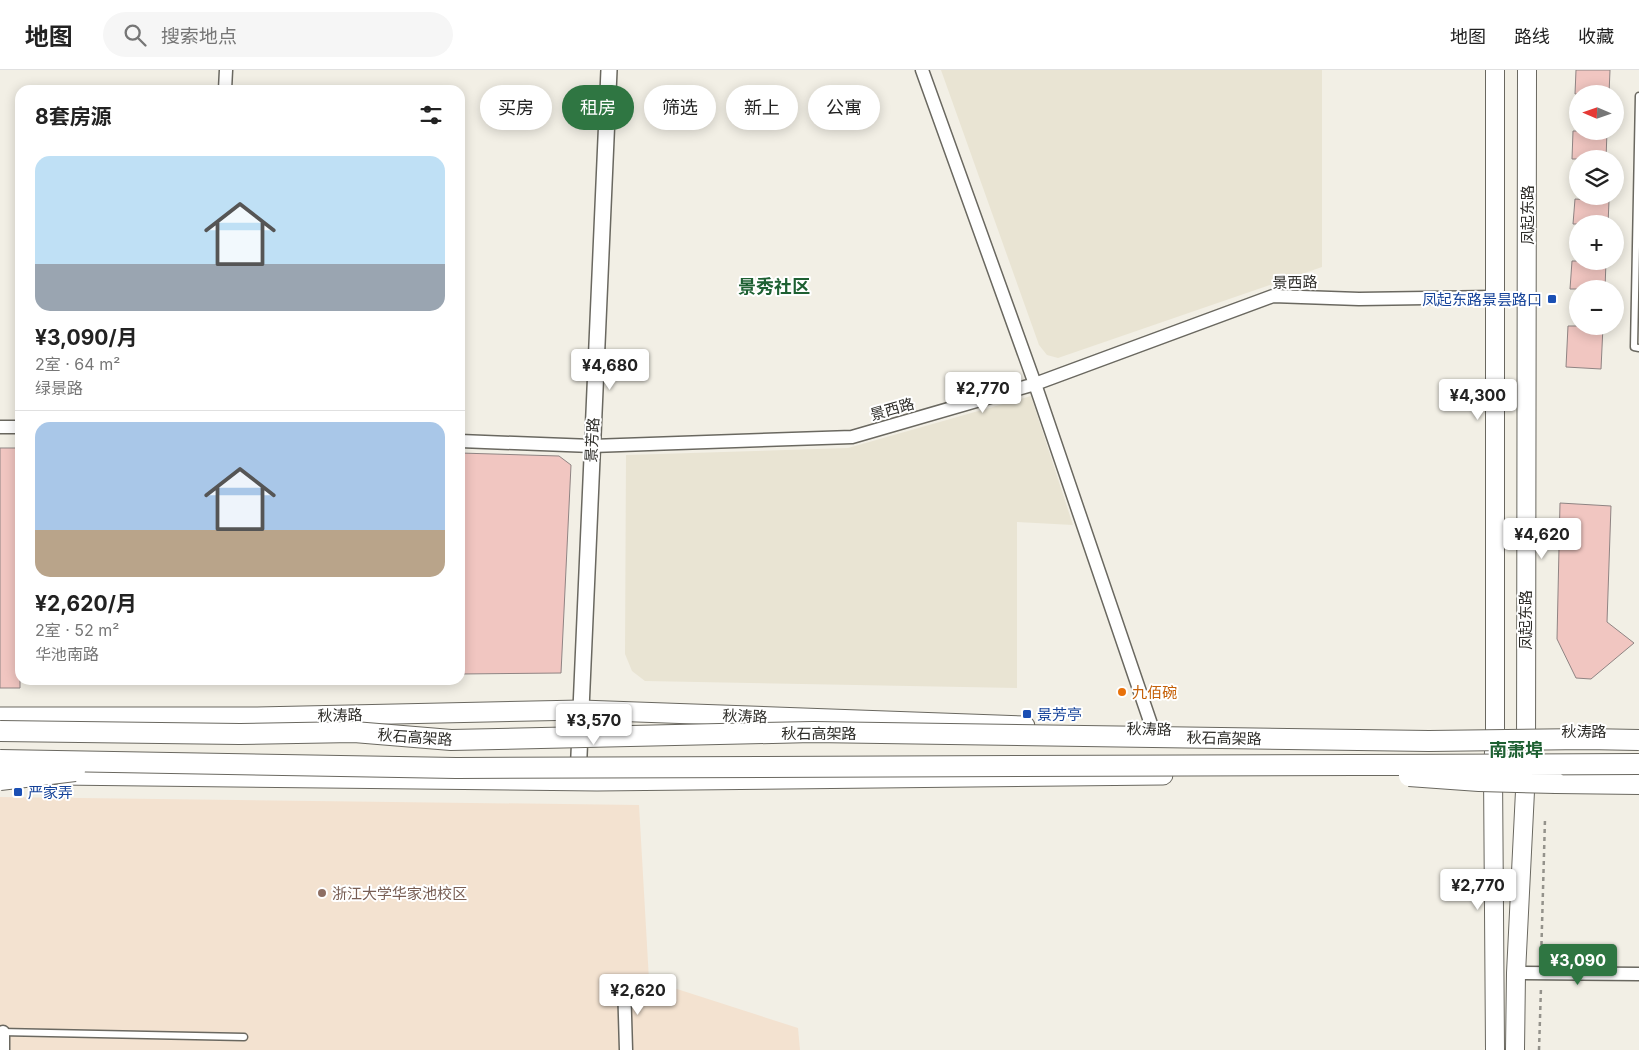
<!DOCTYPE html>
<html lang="zh">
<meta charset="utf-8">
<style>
body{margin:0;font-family:Inter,"Noto Sans SC",sans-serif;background:#f6f6f6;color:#222;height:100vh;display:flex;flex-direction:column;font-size:19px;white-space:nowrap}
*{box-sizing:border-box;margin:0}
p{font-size:16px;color:#767676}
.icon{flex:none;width:28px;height:28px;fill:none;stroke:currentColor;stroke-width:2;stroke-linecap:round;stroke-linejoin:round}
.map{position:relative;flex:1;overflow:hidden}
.drawer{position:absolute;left:15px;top:15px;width:450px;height:600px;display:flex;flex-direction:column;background:#fff;border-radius:15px;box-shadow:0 2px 12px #0003}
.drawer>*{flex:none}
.banner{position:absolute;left:480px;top:15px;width:475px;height:45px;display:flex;gap:10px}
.needle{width:32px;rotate:272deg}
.fabs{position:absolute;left:1569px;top:15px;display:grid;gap:10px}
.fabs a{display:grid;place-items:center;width:55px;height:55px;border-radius:50%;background:#fff;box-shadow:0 2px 12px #0003;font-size:25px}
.price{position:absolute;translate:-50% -42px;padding:0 11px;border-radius:5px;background:#fff;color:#222;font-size:16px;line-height:32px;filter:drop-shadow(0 1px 2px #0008)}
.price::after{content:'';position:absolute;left:50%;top:30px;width:15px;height:11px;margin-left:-8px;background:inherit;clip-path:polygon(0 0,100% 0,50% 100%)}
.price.on{background:#2f7642;color:#fff}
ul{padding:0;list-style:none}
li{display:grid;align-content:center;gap:10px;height:265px;padding:0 20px}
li+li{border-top:1px solid #e0e0e0}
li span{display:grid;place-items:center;height:155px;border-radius:15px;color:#555}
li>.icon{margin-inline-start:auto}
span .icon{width:90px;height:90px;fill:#fffc;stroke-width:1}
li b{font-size:21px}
h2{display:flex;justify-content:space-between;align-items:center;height:60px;padding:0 20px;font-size:21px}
.tag{padding:0 18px;border-radius:22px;background:#fff;box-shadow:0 2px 12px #0003;font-size:18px;line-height:45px}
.tag.on{background:#2f7642;color:#fff}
header{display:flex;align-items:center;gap:30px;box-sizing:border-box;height:70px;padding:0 25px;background:#fff;border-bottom:1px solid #e0e0e0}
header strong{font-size:24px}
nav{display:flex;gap:28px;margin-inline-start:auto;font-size:18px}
.search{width:350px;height:45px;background:#f6f6f6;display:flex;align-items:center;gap:12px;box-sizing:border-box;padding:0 18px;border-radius:28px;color:#767676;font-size:19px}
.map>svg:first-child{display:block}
.built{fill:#e9e4d3}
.education{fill:#f3e2d0}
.building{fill:#f1c6c1;stroke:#8f8483}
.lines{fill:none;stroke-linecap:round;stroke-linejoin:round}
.service-casing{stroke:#6a6860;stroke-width:9}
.minor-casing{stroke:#6a6860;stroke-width:15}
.tertiary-casing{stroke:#6a6860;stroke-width:18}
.secondary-casing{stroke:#6a6860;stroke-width:20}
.primary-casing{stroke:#6a6860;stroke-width:21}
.trunk-casing{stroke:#6a6860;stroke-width:22}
.path{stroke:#94928b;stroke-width:2.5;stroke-dasharray:4 4;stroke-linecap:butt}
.service{stroke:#fff;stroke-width:6}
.minor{stroke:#fff;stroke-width:12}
.tertiary{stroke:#fff;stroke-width:15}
.secondary{stroke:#fff;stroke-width:18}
.primary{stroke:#fff;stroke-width:19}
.trunk{stroke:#fff;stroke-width:20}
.trunk-bridge-casing{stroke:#6a6860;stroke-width:22;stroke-linecap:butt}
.trunk-bridge{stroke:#fff;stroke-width:20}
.transit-dot{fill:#1a4fb4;stroke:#fff;stroke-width:2}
.food-dot{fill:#e8710a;stroke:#fff;stroke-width:2}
.education-dot{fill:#8d6e63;stroke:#fff;stroke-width:2}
.labels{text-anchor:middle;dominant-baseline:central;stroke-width:4;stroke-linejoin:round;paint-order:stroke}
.street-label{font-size:15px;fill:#2e2d29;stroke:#fff}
.transit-label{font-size:15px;fill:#164399;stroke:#fff;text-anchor:start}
.food-label{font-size:15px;fill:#c56008;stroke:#fff;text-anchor:start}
.education-label{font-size:15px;fill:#785e54;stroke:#fff;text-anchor:start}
.quarter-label{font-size:18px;font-weight:bold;fill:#1e6032;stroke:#fff}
</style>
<header>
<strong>地图</strong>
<div class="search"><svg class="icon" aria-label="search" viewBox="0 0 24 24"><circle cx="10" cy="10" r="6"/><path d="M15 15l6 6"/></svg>搜索地点</div>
<nav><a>地图</a><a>路线</a><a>收藏</a></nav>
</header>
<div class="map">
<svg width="1639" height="980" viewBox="0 0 1639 980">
<rect width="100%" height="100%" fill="#f2efe5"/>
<path class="built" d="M 941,0 L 1322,0 L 1322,197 L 1058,288 L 1047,285 L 1039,275 Z
M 1031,326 L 1073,455 L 1017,452 L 1017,618 L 645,611 L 632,601 L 625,584 L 626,385 L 848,378 Z"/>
<path class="education" d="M 0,727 L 639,735 L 649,910 L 798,958 L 800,980 L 0,980 Z"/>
<path class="building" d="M 1576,0 L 1610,0 L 1609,24 L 1575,24 Z
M 1573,61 L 1607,61 L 1606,89 L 1572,89 Z
M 1575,129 L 1609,131 L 1608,154 L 1573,154 Z
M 1572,191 L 1606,191 L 1605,219 L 1570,219 Z
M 1568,256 L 1603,256 L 1601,299 L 1566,297 Z
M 0,378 L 20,378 L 20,618 L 0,618 Z
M 460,383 L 559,386 L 571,395 L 561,603 L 460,604 Z
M 1560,433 L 1611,436 L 1607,552 L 1634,573 L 1591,609 L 1576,608 L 1557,569 Z"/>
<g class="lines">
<g class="service-casing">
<path id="service" d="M 1639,26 L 1634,277 L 1639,278
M 1,962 L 244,967"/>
</g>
<g class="minor-casing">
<path id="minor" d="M 922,0 L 1035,314 L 1153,660
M 225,20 L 226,0
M 0,357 L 20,357
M 460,371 L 592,376 L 852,367 L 1035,314 L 1273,226 L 1359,229 L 1494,227
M 1516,903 L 1639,904
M 624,912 L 626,980
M 3,980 L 3,962"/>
</g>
<g class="tertiary-casing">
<path id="tertiary" d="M 578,708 L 609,0"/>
</g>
<g class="secondary-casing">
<path id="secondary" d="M 1495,0 L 1495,662 L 1493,702 L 1495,980
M 1515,980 L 1516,903 L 1526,701 L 1527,0"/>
</g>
<g class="primary-casing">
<path id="primary" d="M 0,647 L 257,647 L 581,640 L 1025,656
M 58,705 L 597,711 L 1163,705"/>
</g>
<g class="trunk-casing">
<path id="trunk" d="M 1556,713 L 1639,714"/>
</g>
<path class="path" d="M 1541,891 L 1545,749
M 1539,980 L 1541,917"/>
<use href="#service" class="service"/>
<use href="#minor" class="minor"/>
<use href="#tertiary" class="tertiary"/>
<use href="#secondary" class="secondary"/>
<use href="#primary" class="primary"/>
<use href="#trunk" class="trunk"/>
<g class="trunk-bridge-casing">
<path id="trunk-bridge" d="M 0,661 L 240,664 L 354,662 L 451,670 L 813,662 L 1429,671 L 1586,669 L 1639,670
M 0,690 L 456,698 L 1639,694
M 1409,706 L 1479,711 L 1556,713
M 0,710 L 75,701"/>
</g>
<use href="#trunk-bridge" class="trunk-bridge"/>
</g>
<g class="transit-dot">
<rect x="1547" y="224" width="10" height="10" rx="2.5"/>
<rect x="1022" y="639" width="10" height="10" rx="2.5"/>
<rect x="13" y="717" width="10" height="10" rx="2.5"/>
</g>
<circle class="food-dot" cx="1122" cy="622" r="5"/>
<circle class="education-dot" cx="322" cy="823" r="5"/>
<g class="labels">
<g class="street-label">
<text transform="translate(1527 145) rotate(-90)">凤起东路</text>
<text transform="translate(1295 212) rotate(-1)">景西路</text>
<text transform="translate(892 339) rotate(-16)">景西路</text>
<text transform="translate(592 370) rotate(-87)">景芳路</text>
<text transform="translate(1525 550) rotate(-90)">凤起东路</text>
<text transform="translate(340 645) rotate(-1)">秋涛路</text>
<text transform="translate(745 646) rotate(2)">秋涛路</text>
<text transform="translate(1149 659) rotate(1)">秋涛路</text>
<text x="1584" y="661">秋涛路</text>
<text x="819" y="663">秋石高架路</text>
<text transform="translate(415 667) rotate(4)">秋石高架路</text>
<text transform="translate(1224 668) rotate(1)">秋石高架路</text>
</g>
<g class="transit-label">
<text x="1542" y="229" text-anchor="end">凤起东路景昙路口</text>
<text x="1037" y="644">景芳亭</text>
<text x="28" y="722">严家弄</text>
</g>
<g class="food-label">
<text x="1132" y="622">九佰碗</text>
</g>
<g class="education-label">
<text x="332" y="823">浙江大学华家池校区</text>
</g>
<g class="quarter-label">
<text x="774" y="216">景秀社区</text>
<text x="1516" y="679">南萧埠</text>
</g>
</g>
</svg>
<div class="fabs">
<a><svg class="needle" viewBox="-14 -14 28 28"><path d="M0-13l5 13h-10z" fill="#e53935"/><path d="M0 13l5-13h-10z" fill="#767676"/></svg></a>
<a><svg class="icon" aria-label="layers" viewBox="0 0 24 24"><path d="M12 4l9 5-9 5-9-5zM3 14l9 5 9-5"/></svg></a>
<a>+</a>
<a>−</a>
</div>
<b class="price" style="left:610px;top:321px">¥4,680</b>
<b class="price" style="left:983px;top:344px">¥2,770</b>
<b class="price" style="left:1478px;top:351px">¥4,300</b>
<b class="price" style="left:1542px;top:490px">¥4,620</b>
<b class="price" style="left:594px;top:676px">¥3,570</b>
<b class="price" style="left:1478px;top:841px">¥2,770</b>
<b class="price on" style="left:1578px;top:916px">¥3,090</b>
<b class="price" style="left:638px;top:946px">¥2,620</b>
<div class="banner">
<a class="tag">买房</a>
<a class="tag on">租房</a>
<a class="tag">筛选</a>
<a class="tag">新上</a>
<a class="tag">公寓</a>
</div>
<section class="drawer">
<h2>8套房源<svg class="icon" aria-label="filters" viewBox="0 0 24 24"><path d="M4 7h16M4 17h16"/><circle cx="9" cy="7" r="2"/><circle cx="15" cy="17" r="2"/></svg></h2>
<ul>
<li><span style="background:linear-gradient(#bfe0f5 70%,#9aa5b1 0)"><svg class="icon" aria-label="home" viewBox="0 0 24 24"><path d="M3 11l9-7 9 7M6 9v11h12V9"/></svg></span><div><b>¥3,090/月</b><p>2室 · 64 m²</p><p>绿景路</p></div></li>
<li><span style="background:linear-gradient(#a9c7e8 70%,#b9a48a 0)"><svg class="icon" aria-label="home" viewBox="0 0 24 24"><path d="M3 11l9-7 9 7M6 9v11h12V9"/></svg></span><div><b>¥2,620/月</b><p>2室 · 52 m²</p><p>华池南路</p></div></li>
</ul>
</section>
</div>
